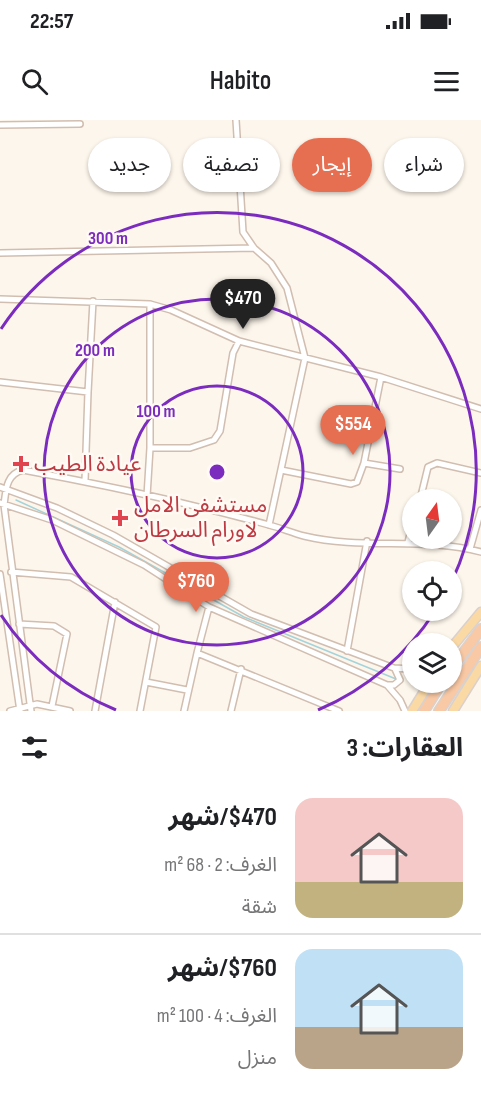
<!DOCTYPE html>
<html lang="ar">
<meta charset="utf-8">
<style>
body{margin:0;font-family:"Sofia Sans Condensed","Noto Sans Arabic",sans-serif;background:#f6f6f6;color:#202124;direction:rtl;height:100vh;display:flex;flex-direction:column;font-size:22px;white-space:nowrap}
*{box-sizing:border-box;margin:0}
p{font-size:20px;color:#757577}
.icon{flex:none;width:33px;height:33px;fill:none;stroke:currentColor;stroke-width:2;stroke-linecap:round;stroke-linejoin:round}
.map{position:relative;height:591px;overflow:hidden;direction:ltr}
.side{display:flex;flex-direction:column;background:#fff;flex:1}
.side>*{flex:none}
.guide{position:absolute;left:18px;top:18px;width:446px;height:54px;direction:rtl;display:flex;gap:12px}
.needle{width:39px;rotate:14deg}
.tools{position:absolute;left:402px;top:369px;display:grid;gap:12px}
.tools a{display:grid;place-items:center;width:60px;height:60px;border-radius:50%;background:#fff;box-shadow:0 2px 4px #0004;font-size:30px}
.price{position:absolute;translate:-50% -51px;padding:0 14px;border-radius:21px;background:#e76f51;color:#fff;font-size:20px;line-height:39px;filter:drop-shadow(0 2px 3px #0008)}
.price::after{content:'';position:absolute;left:50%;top:36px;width:18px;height:14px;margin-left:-9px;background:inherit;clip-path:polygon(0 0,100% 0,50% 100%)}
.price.on{background:#222;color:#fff}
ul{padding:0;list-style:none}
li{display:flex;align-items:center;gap:18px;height:150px;padding:0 18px}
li+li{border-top:2px solid #e0e0e0}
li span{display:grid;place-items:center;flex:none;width:168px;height:120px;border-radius:18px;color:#555}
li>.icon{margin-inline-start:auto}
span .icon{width:72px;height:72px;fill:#fffc;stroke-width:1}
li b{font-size:26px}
h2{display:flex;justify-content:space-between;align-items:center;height:72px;padding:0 18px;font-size:26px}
.tag{padding:0 21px;border-radius:27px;background:#fff;box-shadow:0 2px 4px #0004;font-size:21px;line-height:54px}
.tag.on{background:#e76f51;color:#fff}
.status{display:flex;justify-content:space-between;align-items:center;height:42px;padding:0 30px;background:#fff;direction:ltr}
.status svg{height:16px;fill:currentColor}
header{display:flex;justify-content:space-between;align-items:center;height:78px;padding:0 18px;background:#fff;font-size:27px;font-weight:600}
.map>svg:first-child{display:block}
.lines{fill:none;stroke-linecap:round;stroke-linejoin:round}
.stream{stroke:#a5d3da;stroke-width:1.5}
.minor-casing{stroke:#d1beb0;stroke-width:8}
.primary-casing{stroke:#dad1cd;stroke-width:11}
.trunk-casing{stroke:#dad1cd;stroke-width:12}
.minor{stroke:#fff;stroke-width:5}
.primary{stroke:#fbd9a5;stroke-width:8}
.trunk{stroke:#f9c8a4;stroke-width:9}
.ring{fill:none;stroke:#7b2cbf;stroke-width:3}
.health-dot{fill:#e0444e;stroke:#fffaf3;stroke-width:2}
.labels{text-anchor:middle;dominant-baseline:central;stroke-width:5;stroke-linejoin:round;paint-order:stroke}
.health-label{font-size:22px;fill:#be3a42;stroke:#fffaf3;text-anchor:start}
.centre{fill:#7b2cbf;stroke:#fffaf3;stroke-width:3}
.ring-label{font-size:18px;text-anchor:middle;font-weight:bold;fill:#7b2cbf;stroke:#fffaf3;stroke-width:5;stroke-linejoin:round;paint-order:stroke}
</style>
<div class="status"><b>22:57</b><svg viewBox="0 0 49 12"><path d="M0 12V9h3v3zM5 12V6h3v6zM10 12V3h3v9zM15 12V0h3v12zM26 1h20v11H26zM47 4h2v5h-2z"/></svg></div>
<header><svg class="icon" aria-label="menu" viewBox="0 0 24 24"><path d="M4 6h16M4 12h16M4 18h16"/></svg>Habito<svg class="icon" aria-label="search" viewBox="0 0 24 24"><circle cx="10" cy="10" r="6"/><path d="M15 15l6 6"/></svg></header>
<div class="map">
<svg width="481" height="591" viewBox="0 0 481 591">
<rect width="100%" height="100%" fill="#fdf6ec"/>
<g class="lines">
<path class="stream" d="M 16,380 L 119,427 L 244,497 L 396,559"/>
<g class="minor-casing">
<path id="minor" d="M 236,0 L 243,112 L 254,128
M 0,5 L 80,4
M 0,133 L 254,128 L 271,143 L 287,168 L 305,238 L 269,405
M 0,179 L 150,184 L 171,190 L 239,221 L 381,257 L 481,289
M 0,262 L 88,272 L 85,361
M 88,272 L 93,181
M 150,328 L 190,328 L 214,320 L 220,311 L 233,233 L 239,221
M 364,343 L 400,349
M 281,350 L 351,364 L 357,362 L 364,343 L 381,257
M 0,367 L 57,388 L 113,415 L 251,494 L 394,548 L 412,549
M 147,376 L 150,328 L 150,184
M 420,380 L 428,347 L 437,343 L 481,353
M 0,383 L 52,400 L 144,445 L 209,487 L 387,565 L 400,580 L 405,591
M 408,422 L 412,406
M 470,429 L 481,390
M 11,452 L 71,457 L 156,507 L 140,591
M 0,454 L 20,591
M 209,487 L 197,533 L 339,591
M 19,504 L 54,506 L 67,514 L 52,586
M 347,531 L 367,421
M 146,562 L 187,570
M 387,565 L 394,565 L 400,560 L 395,549
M 10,591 L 37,584 L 70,591
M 31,591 L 4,385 C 6,370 6,354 23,350 C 106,365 188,383 269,405 C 281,408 292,413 304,416 C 362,430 423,417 481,432
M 95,591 L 115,482
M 184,591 L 197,533
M 231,591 L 241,549"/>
</g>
<g class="primary-casing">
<path id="primary" d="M 452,527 L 481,492
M 412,591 L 430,562
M 453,591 L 481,546"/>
</g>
<g class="trunk-casing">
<path id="trunk" d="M 452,548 L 481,509
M 424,591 L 442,562
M 439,591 L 481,527"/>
</g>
<use href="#minor" class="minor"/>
<use href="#primary" class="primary"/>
<use href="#trunk" class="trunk"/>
</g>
<g class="ring">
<circle cx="217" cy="352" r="86"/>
<circle cx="217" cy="352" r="173"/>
<path d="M435 491A259 259 0 0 1 318 590M116 590A259 259 0 0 1 1 495M1 209A259 259 0 0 1 452 461"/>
</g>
<g class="health-dot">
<path d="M18 335h6v6h6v6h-6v6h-6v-6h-6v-6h6z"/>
<path d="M117 389h6v6h6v6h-6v6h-6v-6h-6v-6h6z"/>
</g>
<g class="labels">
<g class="health-label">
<text x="34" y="344">عيادة الطيب</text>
<text x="134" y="385">مستشفى الامل<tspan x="134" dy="25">لاورام السرطان</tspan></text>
</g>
</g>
<circle cx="217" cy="352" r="9" class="centre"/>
<g class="ring-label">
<text x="108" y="124">300 m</text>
<text x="95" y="236">200 m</text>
<text x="156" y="297">100 m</text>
</g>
</svg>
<div class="tools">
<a><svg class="needle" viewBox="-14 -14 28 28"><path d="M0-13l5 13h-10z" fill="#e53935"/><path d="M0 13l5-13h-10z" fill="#757577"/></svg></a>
<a><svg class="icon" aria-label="locate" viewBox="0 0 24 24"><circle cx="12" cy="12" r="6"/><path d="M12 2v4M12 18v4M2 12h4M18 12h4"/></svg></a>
<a><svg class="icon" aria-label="layers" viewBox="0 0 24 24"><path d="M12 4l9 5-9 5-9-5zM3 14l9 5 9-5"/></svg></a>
</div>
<b class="price on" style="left:243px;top:210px">$470</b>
<b class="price" style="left:353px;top:336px">$554</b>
<b class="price" style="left:196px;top:493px">$760</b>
<div class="guide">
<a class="tag">شراء</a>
<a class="tag on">إيجار</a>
<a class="tag">تصفية</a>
<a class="tag">جديد</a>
</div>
</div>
<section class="side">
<h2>العقارات: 3<svg class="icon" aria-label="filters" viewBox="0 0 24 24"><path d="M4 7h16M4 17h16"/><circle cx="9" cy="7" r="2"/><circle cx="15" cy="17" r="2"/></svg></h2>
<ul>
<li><span style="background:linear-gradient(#f6c9c9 70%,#c2b280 0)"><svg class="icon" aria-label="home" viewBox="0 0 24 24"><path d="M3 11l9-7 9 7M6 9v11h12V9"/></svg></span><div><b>$470/شهر</b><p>الغرف: 2 · 68 m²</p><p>شقة</p></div></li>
<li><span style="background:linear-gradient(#bfe0f5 65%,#b9a48a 0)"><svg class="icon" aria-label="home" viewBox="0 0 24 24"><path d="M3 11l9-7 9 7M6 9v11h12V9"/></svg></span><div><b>$760/شهر</b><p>الغرف: 4 · 100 m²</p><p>منزل</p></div></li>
</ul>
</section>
